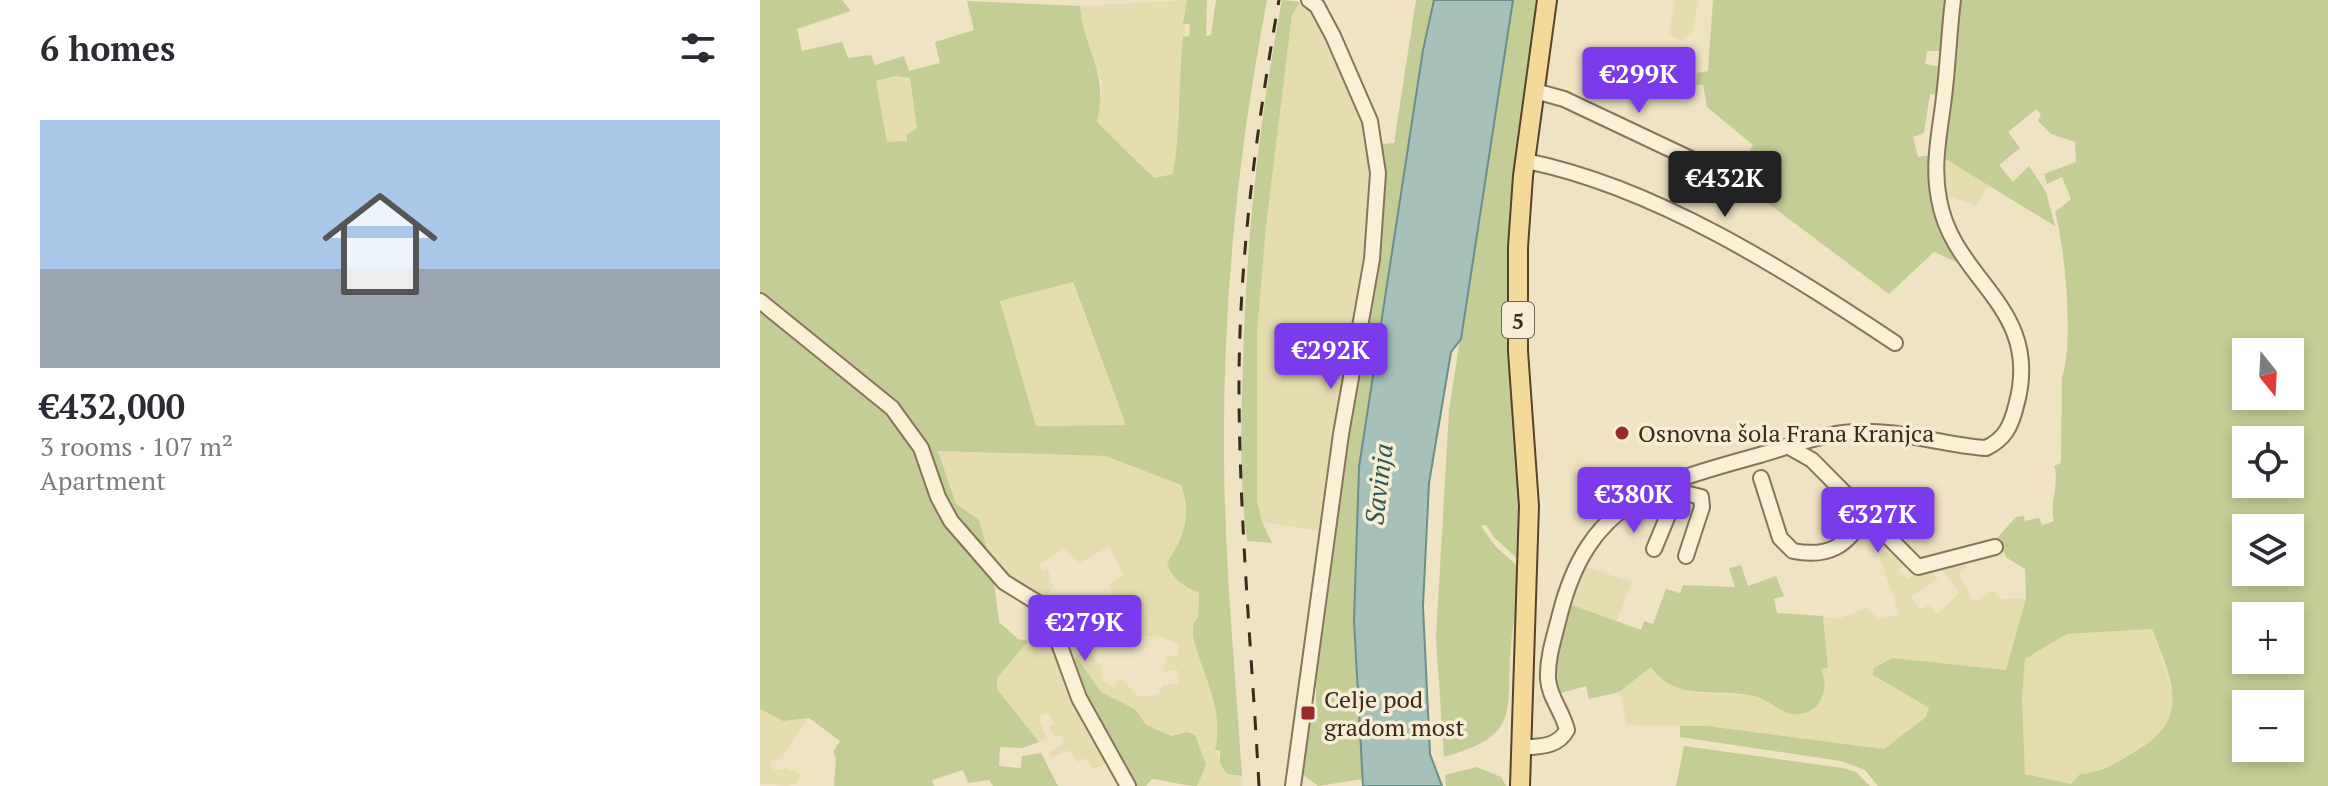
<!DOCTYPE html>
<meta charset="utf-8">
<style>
body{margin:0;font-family:"PT Serif",serif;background:#f7f7f7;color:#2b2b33;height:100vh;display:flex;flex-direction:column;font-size:30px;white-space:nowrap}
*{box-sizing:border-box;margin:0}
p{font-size:26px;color:#7c7c81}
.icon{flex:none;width:44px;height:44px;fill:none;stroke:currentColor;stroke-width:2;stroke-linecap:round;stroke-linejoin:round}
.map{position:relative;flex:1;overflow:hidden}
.details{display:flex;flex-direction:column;background:#fff;width:760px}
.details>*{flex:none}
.needle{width:52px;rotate:162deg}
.tools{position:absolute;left:1472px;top:338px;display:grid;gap:16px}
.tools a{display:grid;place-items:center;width:72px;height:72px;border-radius:0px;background:#fff;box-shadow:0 4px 12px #0003;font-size:40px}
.price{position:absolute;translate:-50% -68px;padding:0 18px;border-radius:8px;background:#7c3aed;color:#fff;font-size:26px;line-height:52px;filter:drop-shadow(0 2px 4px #0008)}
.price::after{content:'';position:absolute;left:50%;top:48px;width:24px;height:18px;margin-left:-12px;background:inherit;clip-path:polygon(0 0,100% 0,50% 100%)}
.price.on{background:#222;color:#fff}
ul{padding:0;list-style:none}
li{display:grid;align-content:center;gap:16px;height:424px;padding:0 40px}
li+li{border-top:2px solid #e1e1e2}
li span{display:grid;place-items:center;height:248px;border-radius:0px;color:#555}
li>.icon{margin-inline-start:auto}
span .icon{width:144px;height:144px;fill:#fffc;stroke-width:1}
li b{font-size:34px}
h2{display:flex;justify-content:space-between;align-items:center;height:96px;padding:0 40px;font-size:34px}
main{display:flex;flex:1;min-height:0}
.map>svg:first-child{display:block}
.farmland{fill:#e5ddb0}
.green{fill:#c5cd96;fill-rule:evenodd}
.water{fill:#a5c1ba;stroke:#6c9088;stroke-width:2}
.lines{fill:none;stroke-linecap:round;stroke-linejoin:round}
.minor-casing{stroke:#897459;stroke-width:18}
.major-casing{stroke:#57422e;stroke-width:22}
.minor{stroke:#f9f0d6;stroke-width:14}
.major{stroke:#f3d99a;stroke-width:18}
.rail{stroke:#392b1e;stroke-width:3;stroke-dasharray:14 14;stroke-linecap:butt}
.poi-dot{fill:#992a28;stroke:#f6edd2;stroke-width:3}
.labels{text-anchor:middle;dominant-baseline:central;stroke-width:7;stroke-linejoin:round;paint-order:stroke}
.shield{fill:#f6edd2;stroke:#726554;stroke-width:2}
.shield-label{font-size:22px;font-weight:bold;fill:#392b1e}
.poi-label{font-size:24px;fill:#392b1e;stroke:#f6edd2;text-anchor:start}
.water-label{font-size:26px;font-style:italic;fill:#2d5957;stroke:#f6edd2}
</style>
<main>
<section class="details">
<h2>6 homes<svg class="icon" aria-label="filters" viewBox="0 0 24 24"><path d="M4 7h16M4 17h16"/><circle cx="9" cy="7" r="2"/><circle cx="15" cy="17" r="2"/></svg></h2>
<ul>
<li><span style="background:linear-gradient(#a9c7e8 60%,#9aa5b1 0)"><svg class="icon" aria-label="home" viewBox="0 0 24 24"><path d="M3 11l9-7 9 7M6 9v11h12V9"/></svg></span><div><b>€432,000</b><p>3 rooms · 107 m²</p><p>Apartment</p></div></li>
</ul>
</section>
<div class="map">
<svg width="1568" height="786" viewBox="0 0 1568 786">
<rect width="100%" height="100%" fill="#efe3c3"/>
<path class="farmland" d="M 427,0 L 416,158 L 413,174 L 394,178 L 337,122 L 342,83 L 322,28 L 320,6 Z
M 915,0 L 939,0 L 932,32 L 921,40 L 909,34 Z
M 540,2 L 556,19 L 593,97 L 603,125 L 609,162 L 606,229 L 593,328 L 566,476 L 562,531 L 502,522 L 497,500 L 497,333 L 506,226 L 532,15 Z
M 136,76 L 150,78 L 157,129 L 147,140 L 127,143 L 116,81 Z
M 1179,155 L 1229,185 L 1216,206 L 1191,197 L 1182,203 Z
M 312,282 L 366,425 L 276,426 L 240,301 Z
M 178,451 L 346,456 L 421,485 L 427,516 L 423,537 L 413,553 L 413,571 L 416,579 L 439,592 L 438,617 L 433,636 L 457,709 L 460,731 L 455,750 L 475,776 L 482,776 L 483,786 L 425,786 L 437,786 L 427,732 L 412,736 L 385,725 L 375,709 L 341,692 L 317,658 L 308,661 L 293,619 L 300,617 L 342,668 L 341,679 L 354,688 L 361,678 L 377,696 L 398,695 L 403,685 L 419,684 L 418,670 L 404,671 L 405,657 L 418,656 L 418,645 L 403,637 L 382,636 L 372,624 L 380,615 L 374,606 L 365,613 L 369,619 L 358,627 L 339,605 L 354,595 L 349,585 L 364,575 L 349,547 L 319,563 L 303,548 L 279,565 L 284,571 L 288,569 L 293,587 L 285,598 L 263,594 L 230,560 L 219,520 L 196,504 Z
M 1133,550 L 1144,562 L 1139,570 L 1147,579 L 1157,572 L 1171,570 L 1178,579 L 1150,597 L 1161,610 L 1168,604 L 1177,614 L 1200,593 L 1181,570 L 1182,566 L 1204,561 L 1207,567 L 1199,574 L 1214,602 L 1232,590 L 1240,599 L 1266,598 L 1246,670 L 1132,658 L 1114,675 L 1169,708 L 1166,717 L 1124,749 L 947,726 L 867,725 L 859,692 L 891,667 L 938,693 L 991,695 L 1015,703 L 1023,710 L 1060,668 L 1068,668 L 1063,616 L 1078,619 L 1106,608 L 1119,619 L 1139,614 L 1119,555 Z
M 827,567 L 872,582 L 856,623 L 809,604 Z
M 279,628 L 297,651 L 311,699 L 346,763 L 333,769 L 327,758 L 317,762 L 310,750 L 292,758 L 289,752 L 302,745 L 303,737 L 295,736 L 289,727 L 295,724 L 289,713 L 279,717 L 287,739 L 279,742 L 237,689 L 237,678 Z
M 1392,629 L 1413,692 L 1414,711 L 1410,723 L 1389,745 L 1336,773 L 1320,774 L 1311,784 L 1265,775 L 1262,698 L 1265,659 L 1306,634 Z
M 0,709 L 23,720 L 48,718 L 21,758 L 10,761 L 13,770 L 26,768 L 41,774 L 37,783 L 27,786 L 0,783 Z"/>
<path class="green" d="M 0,0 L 82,0 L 91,11 L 37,29 L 42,51 L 82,42 L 88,58 L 111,55 L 115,65 L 144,56 L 149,71 L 180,63 L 175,42 L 214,30 L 207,1 L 320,6 C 324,53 349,69 337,122 L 394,178 L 413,174 C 421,129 418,82 423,37 L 429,36 L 430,24 L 423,24 L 427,0 L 447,0 L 446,36 L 451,35 L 456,0 L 507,0 C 479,147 463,298 464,448 C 464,557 475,667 482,776 L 467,774 L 460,763 L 460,751 L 455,750 C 465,709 442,675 433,636 L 433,624 L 438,617 L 439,592 C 424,588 411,577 407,563 C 424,536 432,517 421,485 L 346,456 L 178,451 L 196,504 L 219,520 L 230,560 L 222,569 L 234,582 L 239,622 L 258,639 L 268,641 L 237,678 L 237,689 L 279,742 L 262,748 L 240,747 L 239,766 L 261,768 L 262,756 L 281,753 L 298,786 L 233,786 L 229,780 L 208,783 L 203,770 L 172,780 L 174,786 L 74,786 L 76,758 L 73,752 L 80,741 L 49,718 L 23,721 L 0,709 ZM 136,76 L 150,78 L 157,128 L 147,135 L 147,141 L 127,142 L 116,81 ZM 313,282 L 366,425 L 276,426 L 240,301 Z
M 522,0 L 540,2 L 532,15 L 506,226 L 497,333 L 497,500 L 502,522 L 512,543 L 487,541 C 479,482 481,423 483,364 C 486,242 499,120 522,0 Z
M 656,0 L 674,0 L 663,50 L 599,467 L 594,620 L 603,779 L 558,786 L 541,773 L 543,745 L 551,718 L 556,718 L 556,666 L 570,581 L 586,438 L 609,325 L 619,240 L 622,144 L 634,143 Z
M 753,0 L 782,0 L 754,182 L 748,265 L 763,564 L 733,536 L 726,525 L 721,526 L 736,547 L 763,571 C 760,596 753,619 751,645 C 745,712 763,735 684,757 L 676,638 L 689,410 Z
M 953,0 L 1190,0 L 1182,51 L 1167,51 L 1165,64 L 1182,67 L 1180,95 L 1170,94 L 1164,133 L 1153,137 L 1158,157 L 1171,155 L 1183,230 L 1201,264 L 1174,252 L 1129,294 L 993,192 L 1007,168 L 988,154 L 993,145 L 947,107 L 943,85 L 936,85 L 937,73 L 948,71 Z
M 1196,0 L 1568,0 L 1568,786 L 1118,786 L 1105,770 L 1081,761 L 920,737 L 920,726 L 947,726 L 1124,749 L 1166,717 L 1169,708 L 1113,675 L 1114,668 L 1132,658 L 1246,670 L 1266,598 L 1265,569 L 1247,558 L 1236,539 L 1256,517 L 1264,516 L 1265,521 L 1279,518 L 1282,525 L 1294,521 C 1289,503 1300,483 1294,466 L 1301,463 L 1302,377 C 1314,346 1305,246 1295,212 L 1311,199 L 1302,177 L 1287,184 L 1284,174 L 1316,162 L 1315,142 L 1291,134 L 1278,121 L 1281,114 L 1276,109 L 1248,132 L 1260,148 L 1239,165 L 1253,182 L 1269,166 L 1286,192 L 1295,226 L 1179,155 ZM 1486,352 L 1530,352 L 1530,396 L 1486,396 ZM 1486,440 L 1530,440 L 1530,484 L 1486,484 ZM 1486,528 L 1530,528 L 1530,572 L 1486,572 ZM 1486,616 L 1530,616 L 1530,660 L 1486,660 ZM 1392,629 C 1413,684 1433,720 1371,754 C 1354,764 1340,773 1320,774 L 1311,784 L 1265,774 L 1262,698 L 1265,659 L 1307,634 ZM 1486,704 L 1530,704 L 1530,748 L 1486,748 Z
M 981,565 L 988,586 L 1016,576 L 1024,596 L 1014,599 L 1017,613 L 1063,616 L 1068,668 L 1061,669 C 1071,689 1059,718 1032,714 C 1021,713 1008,699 994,696 C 959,688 914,702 891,667 L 859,692 L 829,699 L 826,686 L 798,694 C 787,665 801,633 809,604 L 881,630 L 884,621 L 893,624 L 906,589 L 920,593 L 923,585 L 975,587 L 969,568 Z
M 317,658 L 341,692 L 375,709 L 386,725 L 412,736 L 427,732 L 435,735 L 446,765 L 437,786 C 421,786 408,780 392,779 L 386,786 L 372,786 L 359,770 L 308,661 Z
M 924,746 L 1083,768 L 1096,772 L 1110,786 L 916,786 Z
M 717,767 L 741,777 L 746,786 L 686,786 L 685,775 Z"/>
<path class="water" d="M 674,0 L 753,0 L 701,339 L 691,352 L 669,483 L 663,606 L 670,754 L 682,786 L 603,786 L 594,620 L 599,467 L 663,50 Z"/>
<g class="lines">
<g class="minor-casing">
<path id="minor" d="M 775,91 L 804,99 L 969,177
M 766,161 C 896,187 1025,270 1135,343
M 0,301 L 132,408 L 161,448 L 178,497 L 191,521 L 244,582 L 286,608 L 319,698 L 368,786
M 1029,447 L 1052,460 L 1158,567 L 1235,547
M 1001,478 L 1020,538 L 1033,551 C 1069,558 1087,546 1105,516
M 916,496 L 925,493 L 941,497 L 942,507 L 926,556
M 880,504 L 889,499 L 916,496 L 894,549
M 760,748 C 779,746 797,748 807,730 C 803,712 789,697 788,679 C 787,657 795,635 800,614 C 829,499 899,483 1000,455 C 1031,446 1061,434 1094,432 C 1138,429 1182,445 1226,448 C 1245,439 1251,426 1256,406 C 1284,306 1193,282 1179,199 C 1172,164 1180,132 1184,97 C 1188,65 1189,32 1193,0
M 533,786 L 581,434 L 612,259 L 618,173 L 610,121 L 573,36 L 557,6 L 549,0"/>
</g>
<g class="major-casing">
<path id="major" d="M 760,786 L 769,506 L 758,351 L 758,247 L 763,176 L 787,0"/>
</g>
<use href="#minor" class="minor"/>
<use href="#major" class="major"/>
<path class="rail" d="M 499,786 C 492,657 480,528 479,398 C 478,265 496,131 519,0"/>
</g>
<g class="poi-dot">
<circle cx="862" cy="433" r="8"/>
<rect x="540" y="705" width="16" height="16" rx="4"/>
</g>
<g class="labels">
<rect class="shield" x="742" y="302" width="32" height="36" rx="6"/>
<g class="shield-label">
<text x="758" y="320">5</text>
</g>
<g class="poi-label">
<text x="878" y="433">Osnovna šola Frana Kranjca</text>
<text x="564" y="699">Celje pod<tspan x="564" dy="28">gradom most</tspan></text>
</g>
<g class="water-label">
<text transform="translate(618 484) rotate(-83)">Savinja</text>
</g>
</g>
</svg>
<div class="tools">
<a><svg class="needle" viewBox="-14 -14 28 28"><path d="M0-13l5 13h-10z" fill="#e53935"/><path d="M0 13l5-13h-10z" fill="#7c7c81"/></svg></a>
<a><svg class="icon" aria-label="locate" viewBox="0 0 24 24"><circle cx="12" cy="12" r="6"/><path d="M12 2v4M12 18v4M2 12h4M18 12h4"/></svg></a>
<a><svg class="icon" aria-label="layers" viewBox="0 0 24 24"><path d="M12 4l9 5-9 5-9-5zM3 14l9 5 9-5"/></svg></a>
<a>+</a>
<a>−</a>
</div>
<b class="price" style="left:879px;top:115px">€299K</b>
<b class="price on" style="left:965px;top:219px">€432K</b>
<b class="price" style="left:571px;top:391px">€292K</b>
<b class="price" style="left:874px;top:535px">€380K</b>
<b class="price" style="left:1118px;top:555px">€327K</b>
<b class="price" style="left:325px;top:663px">€279K</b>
</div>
</main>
